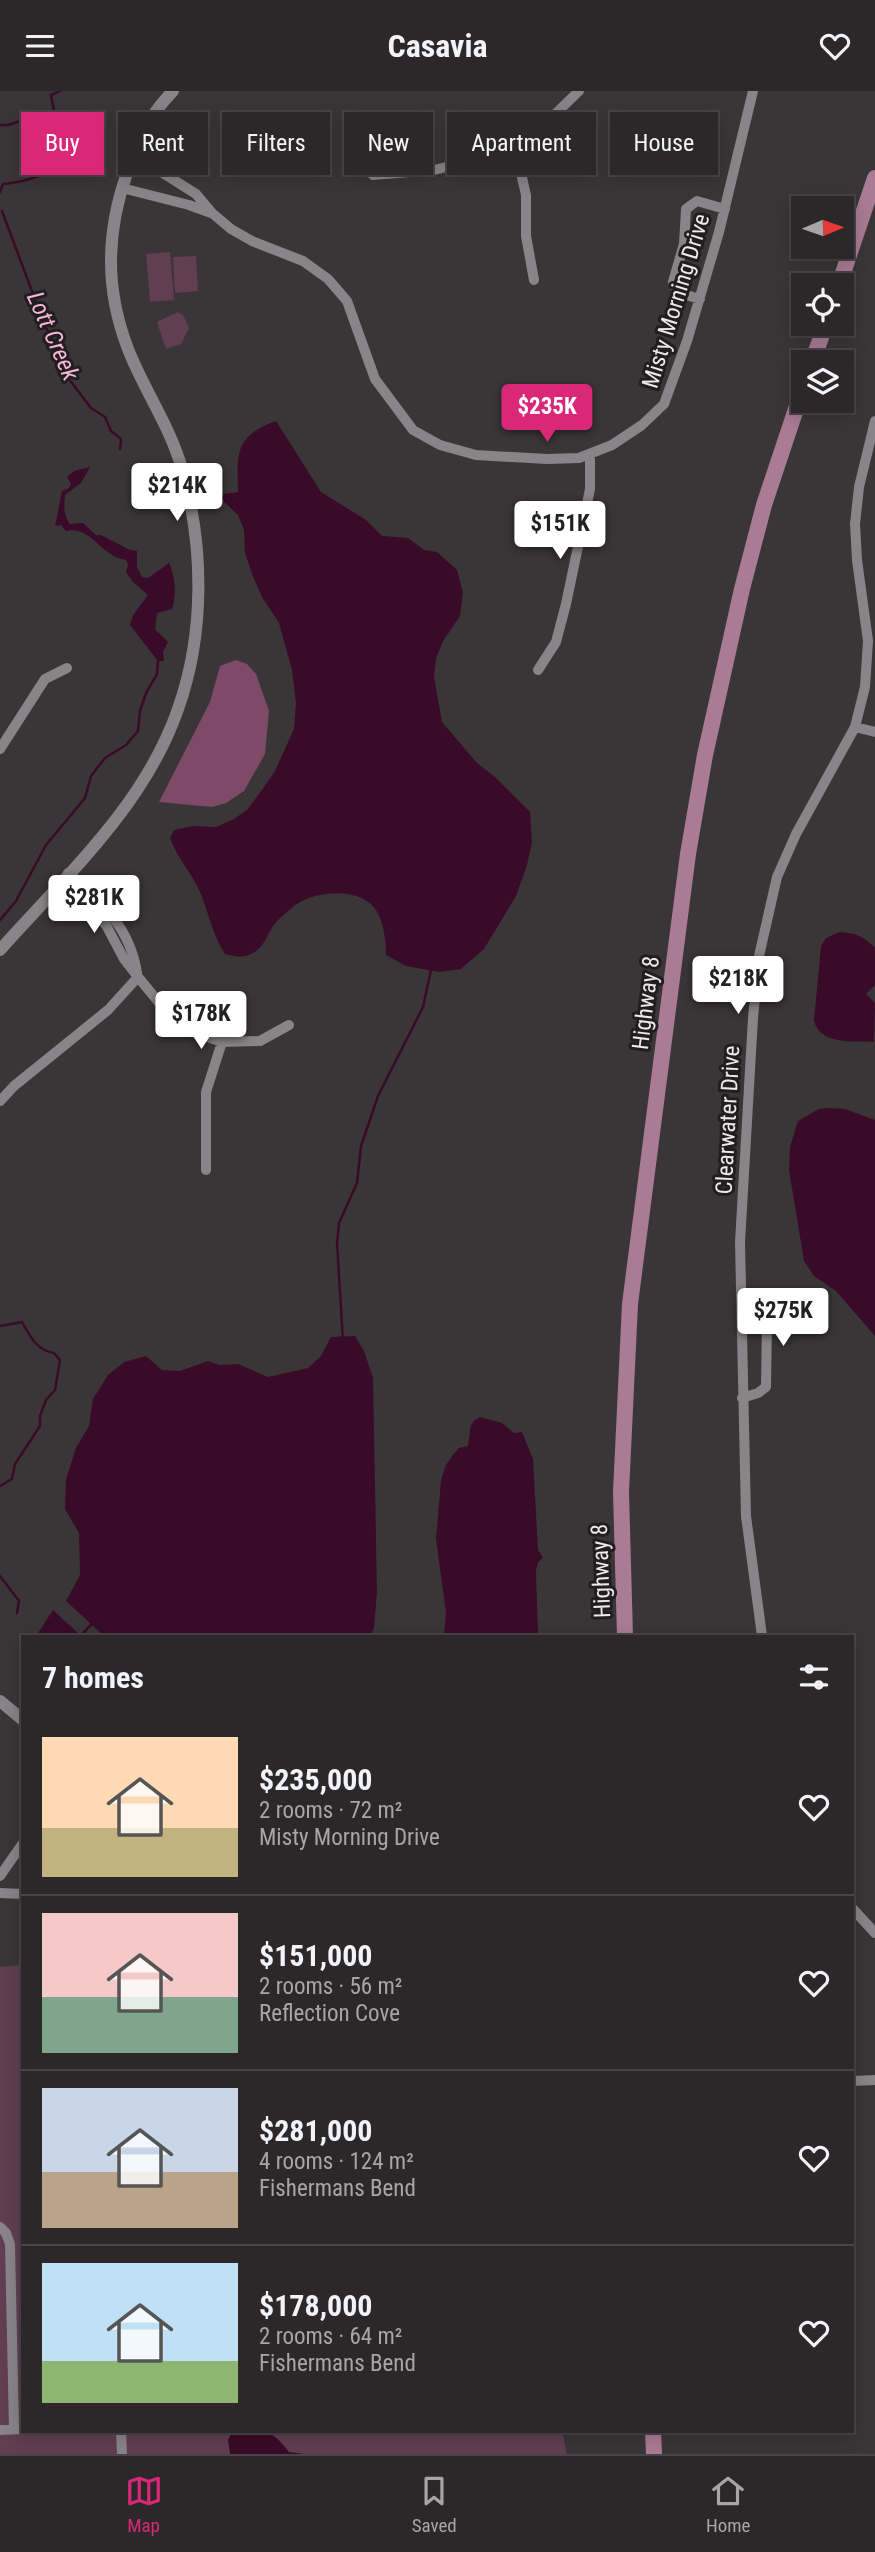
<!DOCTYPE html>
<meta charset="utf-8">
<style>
body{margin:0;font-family:"Roboto Condensed",sans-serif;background:#383436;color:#f1f3f6;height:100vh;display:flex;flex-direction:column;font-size:26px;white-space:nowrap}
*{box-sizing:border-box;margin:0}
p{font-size:23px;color:#a6a6a8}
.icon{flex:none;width:38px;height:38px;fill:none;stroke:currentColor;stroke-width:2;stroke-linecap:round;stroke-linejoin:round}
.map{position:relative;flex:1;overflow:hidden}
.side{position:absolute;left:21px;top:1544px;width:833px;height:798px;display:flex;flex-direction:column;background:#2c282a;border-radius:0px;box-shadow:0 4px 18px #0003,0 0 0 2px #484447}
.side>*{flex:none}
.banner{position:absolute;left:21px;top:21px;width:833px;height:63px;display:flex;gap:14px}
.needle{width:46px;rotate:88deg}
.buttons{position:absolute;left:791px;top:105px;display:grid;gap:14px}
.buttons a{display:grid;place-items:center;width:63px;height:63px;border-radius:0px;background:#2c282a;box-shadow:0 4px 18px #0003,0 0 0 2px #484447;font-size:35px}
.price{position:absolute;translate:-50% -60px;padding:0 16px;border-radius:7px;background:#fff;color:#222;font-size:23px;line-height:46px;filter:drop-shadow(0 2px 4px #0008)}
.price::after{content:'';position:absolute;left:50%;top:42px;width:21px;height:16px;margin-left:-10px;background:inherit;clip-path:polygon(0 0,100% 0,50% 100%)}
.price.current{background:#db2777;color:#fff}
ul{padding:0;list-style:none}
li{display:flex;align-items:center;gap:21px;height:175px;padding:0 21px}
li+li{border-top:2px solid #484447}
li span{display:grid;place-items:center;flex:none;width:196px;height:140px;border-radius:0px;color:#555}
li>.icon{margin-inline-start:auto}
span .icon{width:84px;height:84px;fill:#fffc;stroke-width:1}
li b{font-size:30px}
h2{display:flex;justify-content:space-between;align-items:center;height:84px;padding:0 21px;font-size:30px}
.chip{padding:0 24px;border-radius:0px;background:#2c282a;box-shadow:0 4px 18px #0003,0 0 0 2px #484447;font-size:24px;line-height:63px}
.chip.current{background:#db2777;color:#fff}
header{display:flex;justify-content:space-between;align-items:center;height:91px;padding:0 21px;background:#2c282a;font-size:32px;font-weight:700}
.dock{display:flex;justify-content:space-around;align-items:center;height:98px;border-top:2px solid #484447;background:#2c282a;font-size:19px;color:#a6a6a8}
.dock a{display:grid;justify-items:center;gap:4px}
.dock .current{color:#db2777}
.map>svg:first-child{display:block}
.green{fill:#613e51}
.forest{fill:#7e4a67}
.water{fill:#390b28}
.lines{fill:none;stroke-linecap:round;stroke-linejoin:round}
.stream{stroke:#390b28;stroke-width:2.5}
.minor{stroke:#898487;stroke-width:10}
.tertiary{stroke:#898487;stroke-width:12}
.primary{stroke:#aa7b95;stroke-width:16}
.labels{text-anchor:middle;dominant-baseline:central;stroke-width:6;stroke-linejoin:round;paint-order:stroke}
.street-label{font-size:23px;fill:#edeaeb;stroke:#201e1f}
.water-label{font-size:24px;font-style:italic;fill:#f8b6d9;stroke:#201e1f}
</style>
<header><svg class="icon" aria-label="menu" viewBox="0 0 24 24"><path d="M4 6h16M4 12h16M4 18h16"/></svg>Casavia<svg class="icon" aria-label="heart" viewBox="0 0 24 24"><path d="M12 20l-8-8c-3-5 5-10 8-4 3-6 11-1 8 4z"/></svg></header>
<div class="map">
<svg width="875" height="2363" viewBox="0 0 875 2363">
<rect width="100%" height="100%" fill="#3a3638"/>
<path class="green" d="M 170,161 L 174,209 L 150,211 L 146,163 Z
M 196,165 L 198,200 L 175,202 L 173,166 Z
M 178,221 L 183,224 L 189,237 L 181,253 L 166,258 L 157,231 Z
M 23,1874 L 23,2340 L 562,2340 L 567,2363 L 0,2363 L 0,1876 Z"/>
<path class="forest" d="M 236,569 L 247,573 L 256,583 L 269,620 L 265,663 L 244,700 L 226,712 L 212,716 L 159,711 L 210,611 L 220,575 Z"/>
<path class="water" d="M 276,330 L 321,401 L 366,429 L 382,445 L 408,447 L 424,459 L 437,461 L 457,479 L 463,502 L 460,525 L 443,550 L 436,568 L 434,586 L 442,631 L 477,672 L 495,686 L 530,721 L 532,751 L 527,774 L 516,805 L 484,858 L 461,878 L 439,881 L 406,875 L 386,864 C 386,848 383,824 371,813 C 351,796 312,801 294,815 C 287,821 279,827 274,834 C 268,842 264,855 256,860 C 245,868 237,866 225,863 C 212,844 209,822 200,801 C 192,782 178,769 170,747 L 174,739 L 193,735 L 216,736 L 234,728 L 248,718 L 274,682 L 294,638 L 296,612 L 292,579 L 279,532 L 262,506 L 252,483 L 245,462 L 244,439 L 238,424 L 221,408 L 224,403 L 238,401 C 237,361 235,345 276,330 Z
M 90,376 L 81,392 L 65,404 C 64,415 63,424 70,433 L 83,432 L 96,444 L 101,444 L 130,459 L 137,460 L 137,476 L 142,486 L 148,487 L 169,472 C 175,483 177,506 172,518 L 157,522 L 155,538 L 168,551 L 163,561 L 164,570 L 158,570 L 130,534 L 133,524 L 148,504 L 133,491 L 126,481 L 128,474 L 126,469 C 100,465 91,434 66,440 L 61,434 L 55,435 L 62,400 L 69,397 L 71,393 L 67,386 L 74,380 Z
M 839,841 C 855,842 864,845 875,857 L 875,894 L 866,903 L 875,912 L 874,951 C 855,950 818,954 814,929 L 821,855 L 826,847 Z
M 828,1017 L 845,1018 L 875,1029 L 875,1245 L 836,1200 L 814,1185 L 804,1170 L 789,1079 L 790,1056 L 798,1030 L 819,1018 Z
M 355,1245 L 364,1260 L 373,1287 L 377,1501 L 374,1537 L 370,1545 L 153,1545 L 147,1542 L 142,1545 L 104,1545 L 66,1510 L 80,1484 L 79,1442 L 65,1418 L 66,1388 L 76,1357 L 89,1335 L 93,1308 L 108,1284 L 124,1271 L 146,1265 L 162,1279 L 180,1280 L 208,1270 L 219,1274 L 238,1273 L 268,1286 L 308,1277 L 321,1265 L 331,1246 Z
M 480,1326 L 502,1332 L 514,1342 L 522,1341 L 533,1368 L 538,1459 L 543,1467 L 538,1471 L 536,1480 L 538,1545 L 444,1545 L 446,1522 L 436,1448 L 441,1389 L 446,1374 L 453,1364 L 459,1357 L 468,1355 C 471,1342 467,1332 480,1326 Z
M 53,1519 L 81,1545 L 36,1545 Z
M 233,2340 C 262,2340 269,2335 289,2361 L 304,2363 L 230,2363 L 228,2349 Z"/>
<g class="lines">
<path class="stream" d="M 0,34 L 8,34 L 23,29 L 57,40
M 0,101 L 3,93 C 15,92 47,86 54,75 C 65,58 54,23 51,4 L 60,0
M 2,120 L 45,235 L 57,257 L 65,283 L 91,317 L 105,326 L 111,340 L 121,348 L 120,358
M 0,829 L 16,810 L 46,754 L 85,707 L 91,685 L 105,667 L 126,654 L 138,640 L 140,620 L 146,602 L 157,583 L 158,570
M 0,1235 L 22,1231 C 30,1245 36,1259 54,1262 L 60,1269 L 55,1299 L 46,1309 L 40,1325 L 40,1335 L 15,1373 L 12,1388 L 0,1395
M 343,1250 L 337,1152 L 339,1132 L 357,1092 L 361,1055 L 378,1005 L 423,916 L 431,879
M 0,1485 L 19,1510 L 17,1522
M 80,1545 L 93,1532"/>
<path class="minor" d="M 515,56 L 526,104 L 526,145 L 534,189
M 133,66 L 155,77 L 196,103 L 212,122 L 231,138 L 252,150 L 303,170 L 328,188 L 347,210 L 375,288 L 413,339 L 440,354 L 476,364 L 547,368 L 579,367 L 612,354 L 642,334 L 664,313 L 687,250 L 719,141 L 753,0
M 373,84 L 434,79 L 479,68 L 515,56 L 547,31 L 579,0
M 122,97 L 189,114 L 211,122
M 700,208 L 679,202 L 673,191 L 684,153 L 686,118 L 697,110 L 725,118
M 538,579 L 556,551 L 566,513 L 590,398 L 590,364
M 855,636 L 875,641
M 0,658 L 45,588 L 67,577
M 68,782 C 102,812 130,836 137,882
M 59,792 L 106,834 L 124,868 L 138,886 L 166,920 L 193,941 L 222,951 L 260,950 L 289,934
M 0,1010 L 14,995 L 108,919 L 138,886
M 206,1079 L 206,1001 L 222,951
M 741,1205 L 762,1214 L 767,1229 L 766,1296 L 758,1302 L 742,1307
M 762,1545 L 746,1425 L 740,1151 L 753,927 L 759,865 L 777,786 L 796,743 L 855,636 L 865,596 L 868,550 L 857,469 L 855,433 L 859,396 L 875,330
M 0,1785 L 23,1752
M 0,1802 L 23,1803
M 852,1817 L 875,1842
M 852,1990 L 875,1989
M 0,2136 L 6,2142 L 10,2153 L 14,2338
M 0,2339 L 23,2338
M 121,2340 L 122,2363"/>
<path class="tertiary" d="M 0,859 C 66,785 145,714 178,618 C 205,542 204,455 182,378 C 170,335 144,299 128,258 C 105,198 106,142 127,82 C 139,47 147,27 173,0
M 0,1610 L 23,1629"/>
<path class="primary" d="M 839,194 L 875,87
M 812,271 L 826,233
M 625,1545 L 621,1401 L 630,1213 L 688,763 L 705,664 L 742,498 L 764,414 L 803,297
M 653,2340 L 654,2363"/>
</g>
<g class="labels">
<g class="street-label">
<text transform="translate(676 210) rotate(-73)">Misty Morning Drive</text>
<text transform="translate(646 912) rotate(-83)">Highway 8</text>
<text transform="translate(728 1029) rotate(-87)">Clearwater Drive</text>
<text transform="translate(601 1480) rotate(-92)">Highway 8</text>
</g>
<g class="water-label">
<text transform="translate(53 245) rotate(66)">Lott Creek</text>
</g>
</g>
</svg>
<div class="buttons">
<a><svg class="needle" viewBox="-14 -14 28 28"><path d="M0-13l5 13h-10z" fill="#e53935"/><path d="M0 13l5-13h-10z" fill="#a6a6a8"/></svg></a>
<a><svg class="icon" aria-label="locate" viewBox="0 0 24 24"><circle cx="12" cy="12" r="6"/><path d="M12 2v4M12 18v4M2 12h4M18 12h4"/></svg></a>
<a><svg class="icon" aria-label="layers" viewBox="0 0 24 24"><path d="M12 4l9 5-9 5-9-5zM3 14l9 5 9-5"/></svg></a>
</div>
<b class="price current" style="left:547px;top:353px">$235K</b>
<b class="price" style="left:177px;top:432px">$214K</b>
<b class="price" style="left:560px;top:470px">$151K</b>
<b class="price" style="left:94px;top:844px">$281K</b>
<b class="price" style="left:738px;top:925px">$218K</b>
<b class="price" style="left:201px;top:960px">$178K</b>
<b class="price" style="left:783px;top:1257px">$275K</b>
<div class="banner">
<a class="chip current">Buy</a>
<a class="chip">Rent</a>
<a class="chip">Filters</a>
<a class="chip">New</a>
<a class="chip">Apartment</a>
<a class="chip">House</a>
</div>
<section class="side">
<h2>7 homes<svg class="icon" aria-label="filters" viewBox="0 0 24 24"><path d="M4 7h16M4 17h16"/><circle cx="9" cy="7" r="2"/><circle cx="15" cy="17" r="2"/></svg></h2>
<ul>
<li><span style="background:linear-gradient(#ffd9b3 65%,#c2b280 0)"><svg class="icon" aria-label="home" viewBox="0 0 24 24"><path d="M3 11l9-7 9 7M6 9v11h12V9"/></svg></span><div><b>$235,000</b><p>2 rooms · 72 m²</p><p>Misty Morning Drive</p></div><svg class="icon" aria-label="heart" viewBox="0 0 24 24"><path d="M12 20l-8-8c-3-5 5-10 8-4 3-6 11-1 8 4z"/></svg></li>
<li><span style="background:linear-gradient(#f6c9c9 60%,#7fa58c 0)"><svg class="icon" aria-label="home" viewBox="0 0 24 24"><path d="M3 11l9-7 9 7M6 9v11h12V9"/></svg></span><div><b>$151,000</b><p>2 rooms · 56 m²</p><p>Reflection Cove</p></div><svg class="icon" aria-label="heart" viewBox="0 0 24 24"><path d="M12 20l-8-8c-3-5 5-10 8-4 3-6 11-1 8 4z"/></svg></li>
<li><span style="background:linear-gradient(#c9d6e8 60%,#b9a48a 0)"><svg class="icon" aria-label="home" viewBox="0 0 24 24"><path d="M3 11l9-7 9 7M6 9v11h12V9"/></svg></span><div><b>$281,000</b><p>4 rooms · 124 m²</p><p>Fishermans Bend</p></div><svg class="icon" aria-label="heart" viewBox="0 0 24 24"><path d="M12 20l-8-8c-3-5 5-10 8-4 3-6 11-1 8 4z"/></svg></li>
<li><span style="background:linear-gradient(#bfe0f5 70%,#8fb573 0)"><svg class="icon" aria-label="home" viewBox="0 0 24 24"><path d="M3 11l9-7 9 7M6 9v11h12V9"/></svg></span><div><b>$178,000</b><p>2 rooms · 64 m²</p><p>Fishermans Bend</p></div><svg class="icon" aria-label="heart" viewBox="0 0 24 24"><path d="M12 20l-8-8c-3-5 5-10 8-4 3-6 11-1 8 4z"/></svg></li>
</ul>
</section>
</div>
<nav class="dock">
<a class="current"><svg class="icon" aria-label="map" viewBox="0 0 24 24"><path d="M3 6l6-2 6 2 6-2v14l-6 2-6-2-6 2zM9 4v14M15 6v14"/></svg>Map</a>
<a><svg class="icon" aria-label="saved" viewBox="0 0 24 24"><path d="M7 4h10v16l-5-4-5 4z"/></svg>Saved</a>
<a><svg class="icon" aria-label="home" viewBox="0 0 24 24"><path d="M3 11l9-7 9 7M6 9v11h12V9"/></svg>Home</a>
</nav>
